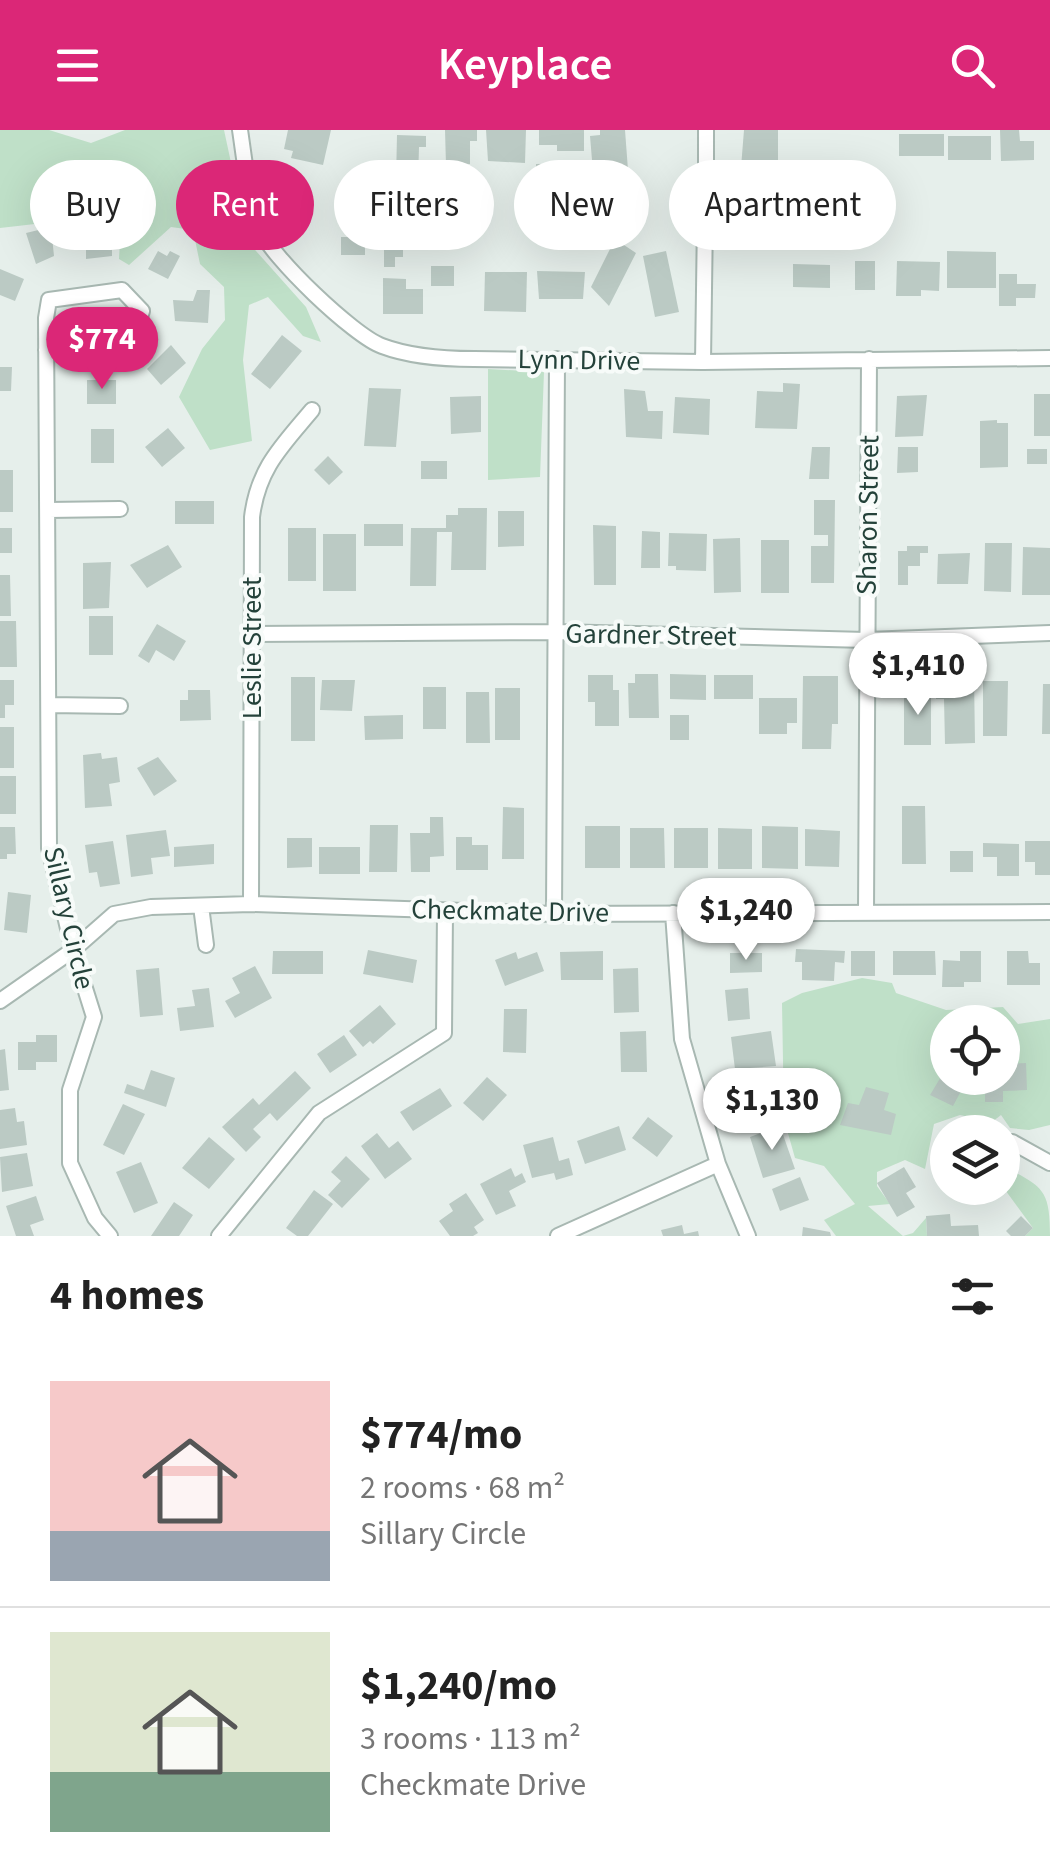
<!DOCTYPE html>
<meta charset="utf-8">
<style>
body{margin:0;font-family:"Source Sans 3",sans-serif;background:#f6f6f6;color:#222;height:100vh;display:flex;flex-direction:column;font-size:38px;white-space:nowrap}
*{box-sizing:border-box;margin:0}
p{font-size:32px;color:#767676}
.icon{flex:none;width:55px;height:55px;fill:none;stroke:currentColor;stroke-width:2;stroke-linecap:round;stroke-linejoin:round}
.map{position:relative;height:1106px;overflow:hidden}
.sheet{display:flex;flex-direction:column;background:#fff;flex:1}
.sheet>*{flex:none}
.banner{position:absolute;left:30px;top:30px;width:990px;height:90px;display:flex;gap:20px}
.fabs{position:absolute;left:930px;top:875px;display:grid;gap:20px}
.fabs a{display:grid;place-items:center;width:90px;height:90px;border-radius:50%;background:#fff;box-shadow:0 10px 40px #0002;font-size:50px}
.price{position:absolute;translate:-50% -85px;padding:0 22px;border-radius:35px;background:#fff;color:#222;font-size:32px;line-height:65px;filter:drop-shadow(0 2px 5px #0008)}
.price::after{content:'';position:absolute;left:50%;top:60px;width:30px;height:22px;margin-left:-15px;background:inherit;clip-path:polygon(0 0,100% 0,50% 100%)}
.price.current{background:#db2777;color:#fff}
ul{padding:0;list-style:none}
li{display:flex;align-items:center;gap:30px;height:250px;padding:0 50px}
li+li{border-top:2px solid #e0e0e0}
li span{display:grid;place-items:center;flex:none;width:280px;height:200px;border-radius:0px;color:#555}
li>.icon{margin-inline-start:auto}
span .icon{width:120px;height:120px;fill:#fffc;stroke-width:1}
li b{font-size:42px}
h2{display:flex;justify-content:space-between;align-items:center;height:120px;padding:0 50px;font-size:42px}
.pill{padding:0 35px;border-radius:45px;background:#fff;box-shadow:0 10px 40px #0002;font-size:35px;line-height:90px}
.pill.current{background:#db2777;color:#fff}
header{display:flex;justify-content:space-between;align-items:center;height:130px;padding:0 50px;background:#db2777;color:#fff;font-size:45px;font-weight:600}
.map>svg:first-child{display:block}
.green{fill:#bfe0c8;fill-rule:evenodd}
.building{fill:#bbcac4}
.lines{fill:none;stroke-linecap:round;stroke-linejoin:round}
.street-casing{stroke:#a8b8b2;stroke-width:18}
.street{stroke:#fff;stroke-width:14}
.labels{text-anchor:middle;dominant-baseline:central;stroke-width:8;stroke-linejoin:round;paint-order:stroke}
.street-label{font-size:28px;fill:#24423a;stroke:#f7fbf9}
</style>
<header><svg class="icon" aria-label="menu" viewBox="0 0 24 24"><path d="M4 6h16M4 12h16M4 18h16"/></svg>Keyplace<svg class="icon" aria-label="search" viewBox="0 0 24 24"><circle cx="10" cy="10" r="6"/><path d="M15 15l6 6"/></svg></header>
<div class="map">
<svg width="1050" height="1106" viewBox="0 0 1050 1106">
<rect width="100%" height="100%" fill="#e6efeb"/>
<path class="green" d="M 0,0 L 49,0 L 91,13 L 125,0 L 224,0 L 248,112 L 306,177 L 321,212 L 303,206 L 268,167 L 249,175 L 243,230 L 252,311 L 210,320 L 179,267 L 202,219 L 225,190 L 224,157 L 200,134 L 193,100 L 171,97 L 129,135 L 119,129 L 121,94 L 61,91 L 0,98 Z
M 488,239 L 544,242 L 540,347 L 488,350 Z
M 862,848 L 892,853 L 896,863 L 946,880 L 1003,877 L 1018,894 L 1050,889 L 1050,995 L 1029,1000 L 1010,998 L 1001,985 L 992,992 L 960,985 L 934,994 L 925,1039 L 905,1030 L 877,1042 L 877,1056 L 890,1074 L 868,1076 L 903,1106 L 913,1103 L 926,1088 L 927,1106 L 836,1106 L 824,1090 L 855,1074 L 824,1036 L 795,1028 L 784,989 L 782,873 L 802,863 ZM 948,892 L 1002,892 L 1002,948 L 948,948 Z
M 1003,1036 C 1043,1057 1050,1059 1050,1106 L 1025,1106 L 1033,1098 L 1003,1057 Z"/>
<path class="building" d="M 288,0 L 331,0 L 323,35 L 291,28 L 293,21 L 284,19 Z
M 445,0 L 477,0 L 477,11 L 470,11 L 470,34 L 446,35 Z
M 486,0 L 526,0 L 525,33 L 488,31 Z
M 539,0 L 584,0 L 584,21 L 557,21 L 557,15 L 539,15 Z
M 600,0 L 625,0 L 628,40 L 593,42 L 590,6 L 600,5 Z
M 744,0 L 778,0 L 778,60 L 756,60 L 756,50 L 740,50 Z
M 1000,0 L 1019,0 L 1020,11 L 1034,11 L 1034,30 L 1001,31 Z
M 899,4 L 944,4 L 944,26 L 899,26 Z
M 397,5 L 426,6 L 426,17 L 419,17 L 418,51 L 396,50 Z
M 948,6 L 991,6 L 991,30 L 948,30 Z
M 580,33 L 581,63 L 552,63 L 552,56 L 537,56 L 536,34 Z
M 51,97 L 54,126 L 36,134 L 26,103 Z
M 86,102 L 112,106 L 112,126 L 86,129 Z
M 341,107 L 365,107 L 365,125 L 341,125 Z
M 615,109 L 636,123 L 609,176 L 591,157 Z
M 384,118 L 403,118 L 403,127 L 395,127 L 395,137 L 384,137 Z
M 158,121 L 167,126 L 170,121 L 180,126 L 168,149 L 148,139 Z
M 666,121 L 679,182 L 655,187 L 643,126 Z
M 947,121 L 996,122 L 996,158 L 947,158 Z
M 855,131 L 875,131 L 875,160 L 855,160 Z
M 897,131 L 940,132 L 939,161 L 921,160 L 921,166 L 896,166 Z
M 793,134 L 830,135 L 830,158 L 793,157 Z
M 431,136 L 454,136 L 454,156 L 431,156 Z
M 0,139 L 24,149 L 15,171 L 0,165 Z
M 537,141 L 585,142 L 583,169 L 539,169 Z
M 485,142 L 527,142 L 526,182 L 484,181 Z
M 999,144 L 1017,144 L 1017,154 L 1036,154 L 1035,168 L 1016,168 L 1016,176 L 999,176 Z
M 383,148 L 406,149 L 406,159 L 423,159 L 423,184 L 383,184 Z
M 197,160 L 210,160 L 208,193 L 175,191 L 173,170 L 193,171 Z
M 282,205 L 302,221 L 270,259 L 251,244 Z
M 171,215 L 186,233 L 161,255 L 147,239 Z
M 0,237 L 12,237 L 11,261 L 0,261 Z
M 87,250 L 116,250 L 116,274 L 87,274 Z
M 783,253 L 800,254 L 797,299 L 755,298 L 757,261 L 783,262 Z
M 369,258 L 401,259 L 396,317 L 364,316 Z
M 624,259 L 645,261 L 648,281 L 663,281 L 662,309 L 626,307 Z
M 1034,264 L 1050,264 L 1050,306 L 1034,306 Z
M 927,265 L 923,306 L 895,307 L 897,266 Z
M 481,266 L 481,302 L 451,304 L 450,267 Z
M 675,267 L 710,269 L 709,305 L 673,303 Z
M 997,290 L 997,293 L 1008,293 L 1008,337 L 980,338 L 980,291 Z
M 168,298 L 185,318 L 162,337 L 145,317 Z
M 91,299 L 114,299 L 114,333 L 91,333 Z
M 812,317 L 830,317 L 829,349 L 809,349 Z
M 898,317 L 918,317 L 918,342 L 897,343 Z
M 1027,319 L 1047,319 L 1047,334 L 1027,334 Z
M 328,326 L 343,342 L 329,355 L 314,340 Z
M 421,331 L 447,331 L 447,349 L 421,349 Z
M 0,340 L 13,340 L 13,382 L 0,382 Z
M 814,370 L 835,370 L 834,453 L 811,453 L 811,416 L 828,416 L 828,405 L 814,405 Z
M 175,371 L 214,371 L 214,394 L 175,394 Z
M 458,378 L 487,378 L 486,440 L 451,440 L 452,402 L 437,402 L 436,456 L 410,456 L 411,398 L 446,398 L 446,385 L 458,385 Z
M 498,381 L 524,381 L 524,416 L 498,417 Z
M 364,394 L 403,394 L 403,416 L 364,416 Z
M 593,395 L 616,396 L 616,455 L 594,455 Z
M 0,398 L 12,398 L 12,423 L 0,423 Z
M 288,398 L 316,398 L 316,451 L 288,451 Z
M 642,401 L 660,402 L 660,438 L 641,438 Z
M 669,403 L 707,404 L 706,441 L 676,440 L 676,436 L 668,436 Z
M 323,404 L 356,404 L 356,461 L 323,461 Z
M 740,408 L 741,462 L 714,463 L 713,409 Z
M 761,410 L 789,410 L 789,463 L 761,463 Z
M 985,413 L 1012,413 L 1011,462 L 984,461 Z
M 168,415 L 182,437 L 147,458 L 130,435 Z
M 907,416 L 928,416 L 928,423 L 920,423 L 920,436 L 908,436 L 908,455 L 898,455 L 898,421 L 907,421 Z
M 1023,417 L 1050,418 L 1050,465 L 1022,465 Z
M 970,423 L 968,454 L 937,454 L 938,424 Z
M 111,432 L 109,478 L 83,479 L 83,433 Z
M 0,445 L 10,445 L 11,486 L 0,486 Z
M 89,486 L 113,486 L 113,525 L 89,525 Z
M 0,491 L 16,491 L 17,537 L 0,537 Z
M 157,494 L 186,511 L 174,531 L 156,520 L 149,533 L 138,526 Z
M 635,544 L 658,544 L 659,588 L 629,588 L 628,553 L 635,553 Z
M 670,544 L 706,545 L 706,570 L 670,569 Z
M 588,545 L 613,545 L 613,560 L 619,560 L 619,596 L 595,596 L 595,572 L 588,572 Z
M 714,545 L 753,545 L 753,569 L 714,569 Z
M 803,546 L 838,546 L 838,594 L 832,594 L 831,619 L 802,619 Z
M 291,547 L 315,547 L 315,611 L 291,611 Z
M 942,547 L 974,547 L 975,613 L 945,614 L 944,569 L 936,569 L 936,553 L 942,553 Z
M 0,550 L 14,550 L 14,575 L 5,575 L 5,588 L 0,588 Z
M 322,550 L 355,550 L 352,581 L 320,580 Z
M 983,551 L 1008,551 L 1007,606 L 983,606 Z
M 1043,554 L 1050,554 L 1050,604 L 1042,604 Z
M 423,557 L 446,557 L 446,599 L 423,599 Z
M 495,558 L 520,558 L 520,610 L 495,610 Z
M 188,560 L 210,560 L 211,590 L 180,591 L 180,570 L 188,570 Z
M 904,560 L 931,560 L 931,615 L 904,615 Z
M 466,562 L 489,562 L 490,613 L 466,613 Z
M 759,568 L 797,568 L 797,593 L 787,593 L 787,604 L 759,604 Z
M 403,585 L 403,609 L 365,610 L 364,586 Z
M 670,585 L 689,585 L 689,610 L 670,610 Z
M 0,597 L 14,597 L 14,638 L 0,638 Z
M 101,623 L 102,629 L 117,627 L 120,652 L 109,654 L 112,676 L 85,678 L 83,625 Z
M 158,627 L 177,651 L 154,666 L 137,638 Z
M 0,646 L 16,646 L 16,684 L 0,684 Z
M 902,676 L 925,676 L 926,734 L 902,734 Z
M 503,677 L 524,678 L 524,729 L 502,729 Z
M 430,687 L 443,687 L 444,726 L 430,727 L 430,742 L 411,742 L 410,703 L 430,703 Z
M 370,695 L 398,695 L 397,742 L 369,742 Z
M 585,696 L 620,696 L 620,738 L 585,738 Z
M 762,696 L 798,697 L 798,739 L 762,738 Z
M 0,697 L 15,697 L 16,724 L 7,724 L 7,729 L 0,729 Z
M 630,698 L 664,698 L 665,738 L 630,738 Z
M 674,698 L 708,698 L 708,738 L 674,738 Z
M 718,698 L 752,699 L 752,739 L 718,739 Z
M 805,699 L 840,701 L 839,737 L 805,736 Z
M 166,700 L 170,726 L 151,728 L 153,744 L 131,747 L 126,705 Z
M 456,707 L 472,707 L 472,715 L 488,715 L 488,740 L 456,740 Z
M 287,708 L 312,708 L 312,737 L 287,738 Z
M 113,711 L 120,754 L 100,757 L 97,742 L 89,743 L 85,715 Z
M 1025,711 L 1050,711 L 1050,745 L 1035,745 L 1035,732 L 1025,732 Z
M 983,713 L 1019,714 L 1019,746 L 997,746 L 997,727 L 983,727 Z
M 214,714 L 214,734 L 174,737 L 174,717 Z
M 319,717 L 360,717 L 360,744 L 319,744 Z
M 950,721 L 973,721 L 973,742 L 950,742 Z
M 8,762 L 31,765 L 27,803 L 4,800 Z
M 796,819 L 845,821 L 844,833 L 835,832 L 834,851 L 802,850 L 802,832 L 795,832 Z
M 368,820 L 417,830 L 413,853 L 363,844 Z
M 273,821 L 323,821 L 323,844 L 272,844 Z
M 603,821 L 603,850 L 561,850 L 560,822 Z
M 851,821 L 875,821 L 875,846 L 851,846 Z
M 893,821 L 935,821 L 936,845 L 893,845 Z
M 960,821 L 981,821 L 981,852 L 964,852 L 964,857 L 942,857 L 943,830 L 960,831 Z
M 1007,821 L 1028,821 L 1029,833 L 1040,833 L 1040,855 L 1007,855 Z
M 516,822 L 518,829 L 537,822 L 544,841 L 505,856 L 495,830 Z
M 730,823 L 762,823 L 762,842 L 730,843 Z
M 255,836 L 272,868 L 235,888 L 225,871 L 240,863 L 232,848 Z
M 159,838 L 163,885 L 140,887 L 136,840 Z
M 638,838 L 639,882 L 614,883 L 613,839 Z
M 209,858 L 214,897 L 180,901 L 177,878 L 195,876 L 192,860 Z
M 748,858 L 750,889 L 728,891 L 725,860 Z
M 380,875 L 396,894 L 373,914 L 370,911 L 363,917 L 349,901 Z
M 504,879 L 527,879 L 526,923 L 503,922 Z
M 646,901 L 647,942 L 621,942 L 620,902 Z
M 771,901 L 776,936 L 735,939 L 731,907 Z
M 36,905 L 57,905 L 57,932 L 36,932 L 36,940 L 18,940 L 18,912 L 36,912 Z
M 344,905 L 357,925 L 330,943 L 317,924 Z
M 5,919 L 9,960 L 0,961 L 0,920 Z
M 1026,933 L 1027,960 L 1003,961 L 1003,972 L 985,972 L 985,948 L 1002,948 L 1002,934 Z
M 948,935 L 948,948 L 968,948 L 953,976 L 930,965 Z
M 151,940 L 175,948 L 166,977 L 124,963 L 127,954 L 144,960 Z
M 295,941 L 311,958 L 277,991 L 270,983 L 253,999 L 261,1007 L 246,1022 L 222,997 L 253,968 L 259,975 Z
M 487,947 L 507,965 L 483,991 L 463,973 Z
M 768,952 L 770,995 L 747,997 L 744,954 Z
M 866,957 L 889,963 L 884,980 L 896,984 L 891,1005 L 840,995 L 848,973 L 859,975 Z
M 440,958 L 452,976 L 413,1001 L 400,982 Z
M 123,974 L 145,984 L 124,1025 L 103,1015 Z
M 15,978 L 17,992 L 24,991 L 27,1015 L 0,1019 L 0,980 Z
M 648,987 L 673,1006 L 657,1027 L 632,1008 Z
M 619,996 L 626,1020 L 585,1034 L 577,1011 Z
M 780,996 L 795,1039 L 763,1048 L 750,1007 Z
M 377,1003 L 389,1018 L 398,1011 L 412,1029 L 385,1049 L 361,1016 Z
M 209,1007 L 235,1029 L 209,1059 L 182,1038 Z
M 553,1007 L 559,1031 L 569,1028 L 573,1045 L 556,1050 L 554,1043 L 532,1048 L 523,1015 Z
M 27,1023 L 33,1056 L 2,1062 L 0,1027 Z
M 346,1026 L 370,1049 L 342,1078 L 328,1065 L 341,1051 L 331,1042 Z
M 141,1032 L 158,1073 L 134,1083 L 116,1042 Z
M 904,1037 L 916,1057 L 906,1063 L 915,1077 L 897,1087 L 877,1053 Z
M 511,1038 L 515,1047 L 522,1043 L 526,1052 L 509,1061 L 516,1076 L 496,1085 L 480,1054 Z
M 800,1047 L 809,1070 L 780,1081 L 772,1059 Z
M 314,1060 L 333,1074 L 308,1106 L 297,1106 L 286,1098 Z
M 466,1063 L 484,1090 L 474,1097 L 478,1103 L 473,1106 L 450,1106 L 439,1091 L 453,1081 L 449,1074 Z
M 36,1066 L 44,1090 L 30,1095 L 34,1106 L 16,1106 L 6,1076 Z
M 174,1072 L 193,1085 L 179,1106 L 151,1106 Z
M 950,1084 L 951,1096 L 978,1095 L 979,1106 L 927,1106 L 926,1086 Z
M 1021,1086 L 1033,1098 L 1025,1106 L 1011,1106 L 1006,1101 Z
M 682,1095 L 684,1104 L 698,1101 L 699,1106 L 663,1106 L 661,1100 Z
M 803,1097 L 830,1102 L 831,1106 L 802,1106 Z"/>
<g class="lines">
<g class="street-casing">
<path id="street" d="M 240,0 C 245,33 248,68 260,99 C 270,126 354,206 382,216 C 411,227 443,229 474,229 L 703,232 L 1050,228
M 706,42 L 706,0
M 46,220 L 63,213 L 134,206 L 142,181 L 122,160 L 49,170 L 46,188 L 49,718 L 73,820 L 94,887 L 70,960 L 70,1033 L 95,1088 L 110,1106
M 703,232 L 705,88
M 48,380 L 120,379
M 252,504 L 557,502 L 866,510 L 1050,503
M 49,575 L 120,576
M 251,774 L 252,387 C 258,338 282,316 312,280
M 201,776 L 206,815
M 866,781 L 869,229
M 673,783 L 682,909 L 718,1034 L 748,1106
M 554,784 L 557,229
M 0,871 L 73,820 L 114,784 L 151,777 L 251,774 L 554,784 L 1050,782
M 1002,1013 L 1012,1012 L 1050,1033
M 219,1106 L 319,983 L 444,903 L 445,781
M 558,1106 L 718,1034"/>
</g>
<use href="#street" class="street"/>
</g>
<g class="labels">
<g class="street-label">
<text transform="translate(579 230) rotate(1)">Lynn Drive</text>
<text transform="translate(868 385) rotate(-89)">Sharon Street</text>
<text transform="translate(651 505) rotate(1)">Gardner Street</text>
<text transform="translate(252 518) rotate(-90)">Leslie Street</text>
<text transform="translate(510 781) rotate(1)">Checkmate Drive</text>
<text transform="translate(69 788) rotate(77)">Sillary Circle</text>
</g>
</g>
</svg>
<div class="fabs">
<a><svg class="icon" aria-label="locate" viewBox="0 0 24 24"><circle cx="12" cy="12" r="6"/><path d="M12 2v4M12 18v4M2 12h4M18 12h4"/></svg></a>
<a><svg class="icon" aria-label="layers" viewBox="0 0 24 24"><path d="M12 4l9 5-9 5-9-5zM3 14l9 5 9-5"/></svg></a>
</div>
<b class="price current" style="left:102px;top:262px">$774</b>
<b class="price" style="left:918px;top:588px">$1,410</b>
<b class="price" style="left:746px;top:833px">$1,240</b>
<b class="price" style="left:772px;top:1023px">$1,130</b>
<div class="banner">
<a class="pill">Buy</a>
<a class="pill current">Rent</a>
<a class="pill">Filters</a>
<a class="pill">New</a>
<a class="pill">Apartment</a>
</div>
</div>
<section class="sheet">
<h2>4 homes<svg class="icon" aria-label="filters" viewBox="0 0 24 24"><path d="M4 7h16M4 17h16"/><circle cx="9" cy="7" r="2"/><circle cx="15" cy="17" r="2"/></svg></h2>
<ul>
<li><span style="background:linear-gradient(#f6c9c9 75%,#9aa5b1 0)"><svg class="icon" aria-label="home" viewBox="0 0 24 24"><path d="M3 11l9-7 9 7M6 9v11h12V9"/></svg></span><div><b>$774/mo</b><p>2 rooms · 68 m²</p><p>Sillary Circle</p></div></li>
<li><span style="background:linear-gradient(#dfe7d0 70%,#7fa58c 0)"><svg class="icon" aria-label="home" viewBox="0 0 24 24"><path d="M3 11l9-7 9 7M6 9v11h12V9"/></svg></span><div><b>$1,240/mo</b><p>3 rooms · 113 m²</p><p>Checkmate Drive</p></div></li>
</ul>
</section>
